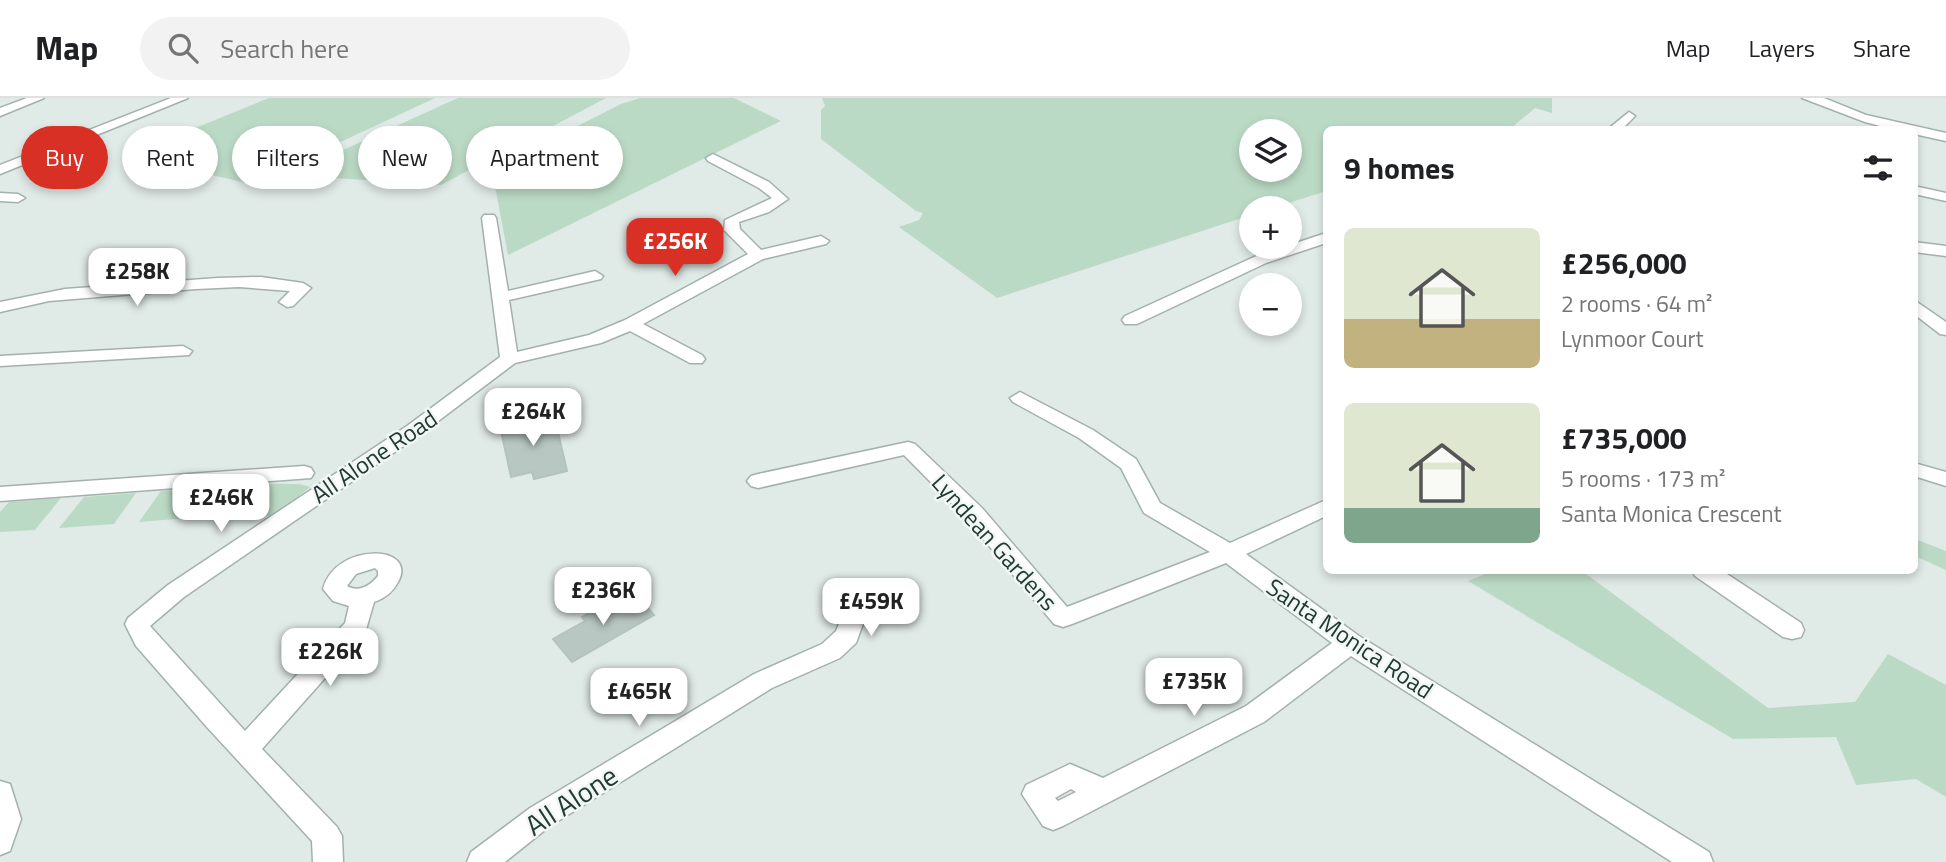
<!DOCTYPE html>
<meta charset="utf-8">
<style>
body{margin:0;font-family:"Titillium Web",sans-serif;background:#f2f2f2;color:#202124;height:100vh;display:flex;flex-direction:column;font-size:26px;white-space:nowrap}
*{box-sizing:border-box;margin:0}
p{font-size:23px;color:#757577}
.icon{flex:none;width:38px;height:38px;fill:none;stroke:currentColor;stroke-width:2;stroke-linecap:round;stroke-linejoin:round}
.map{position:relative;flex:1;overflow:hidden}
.drawer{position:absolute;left:1323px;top:28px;width:595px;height:448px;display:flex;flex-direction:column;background:#fff;border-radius:10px;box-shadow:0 4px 10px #0003}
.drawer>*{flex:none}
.banner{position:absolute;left:21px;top:28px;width:665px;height:63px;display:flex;gap:14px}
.fabs{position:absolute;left:1239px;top:21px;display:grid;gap:14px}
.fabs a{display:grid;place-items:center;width:63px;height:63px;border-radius:50%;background:#fff;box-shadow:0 4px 10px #0003;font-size:35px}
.price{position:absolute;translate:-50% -60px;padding:0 16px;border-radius:14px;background:#fff;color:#222;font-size:23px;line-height:46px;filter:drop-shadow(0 2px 4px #0008)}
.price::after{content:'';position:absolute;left:50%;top:42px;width:21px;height:16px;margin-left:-10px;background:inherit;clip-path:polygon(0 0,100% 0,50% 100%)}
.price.selected{background:#d93025;color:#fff}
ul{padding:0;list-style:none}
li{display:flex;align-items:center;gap:21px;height:175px;padding:0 21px}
li span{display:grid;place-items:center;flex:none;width:196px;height:140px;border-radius:10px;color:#555}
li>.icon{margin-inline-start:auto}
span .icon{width:84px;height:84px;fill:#fffc;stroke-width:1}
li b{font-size:30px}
h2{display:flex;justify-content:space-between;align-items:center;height:84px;padding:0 21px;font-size:30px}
.pill{padding:0 24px;border-radius:32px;background:#fff;box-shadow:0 4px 10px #0003;font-size:24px;line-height:63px}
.pill.selected{background:#d93025;color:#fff}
header{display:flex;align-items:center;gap:42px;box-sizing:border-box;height:98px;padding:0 35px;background:#fff;border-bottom:2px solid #e0e0e0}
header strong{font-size:33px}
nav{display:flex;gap:38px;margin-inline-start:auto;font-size:24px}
.search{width:490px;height:63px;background:#f2f2f2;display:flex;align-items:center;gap:18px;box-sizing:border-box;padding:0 24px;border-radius:38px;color:#757577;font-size:26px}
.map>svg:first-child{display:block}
.green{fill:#bbdac5;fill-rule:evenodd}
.building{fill:#b9c7c2;stroke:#b3c3be;stroke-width:2}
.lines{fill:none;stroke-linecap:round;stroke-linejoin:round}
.minor-casing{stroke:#a3b1ad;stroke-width:3}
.minor{fill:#fff;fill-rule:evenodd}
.labels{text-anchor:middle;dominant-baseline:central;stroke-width:5;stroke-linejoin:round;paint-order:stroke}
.street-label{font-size:24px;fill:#223934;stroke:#f0f7f4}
.near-street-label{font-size:28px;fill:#223934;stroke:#f0f7f4}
</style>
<header>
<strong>Map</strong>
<div class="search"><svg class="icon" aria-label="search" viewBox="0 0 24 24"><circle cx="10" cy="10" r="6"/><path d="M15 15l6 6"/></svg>Search here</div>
<nav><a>Map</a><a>Layers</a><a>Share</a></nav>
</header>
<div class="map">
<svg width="1946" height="764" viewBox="0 0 1946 764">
<rect width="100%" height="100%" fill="#e0eae6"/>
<path class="green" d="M 269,0 L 435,0 L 250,86 L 129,57 Z
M 458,0 L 606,0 L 441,87 L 288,77 Z
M 640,0 L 734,0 L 781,23 L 508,157 L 494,83 L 496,73 L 505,65 L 621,6 Z
M 822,0 L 1552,0 L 1552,15 L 1535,10 L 1510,31 L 1326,32 L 1326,93 L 1273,110 L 1251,110 L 1251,117 L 997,200 L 899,129 L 919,122 L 923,115 L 916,113 L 821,41 L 821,12 L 825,8 ZM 1251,33 L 1290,33 L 1290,72 L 1251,72 Z
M 299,386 L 310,389 L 273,419 C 252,412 233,420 218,413 C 221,381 277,386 299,386 Z
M 208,390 L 188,420 L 139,424 L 161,393 Z
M 136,395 L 114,426 L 59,430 L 84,399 Z
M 61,400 L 35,432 L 0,434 L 0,414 L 9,404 Z
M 1915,441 L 1946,453 L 1946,472 L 1915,458 Z
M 1493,473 L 1582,473 L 1768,610 L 1855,604 L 1888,556 L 1946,587 L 1946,699 L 1916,681 L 1856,687 L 1836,639 L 1733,641 L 1468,483 Z"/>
<path class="building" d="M 549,316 L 552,331 L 557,330 L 567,373 L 534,381 L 532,374 L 511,379 L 500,328 Z
M 634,495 L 654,517 L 572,564 L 553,541 L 585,523 L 582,519 L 608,505 L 611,508 Z"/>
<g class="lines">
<g class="minor-casing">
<path id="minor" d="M 27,0 L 44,0 L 0,18 L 0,10 Z
M 171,0 L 188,0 L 0,76 L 0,67 Z
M 1802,0 L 1824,0 L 1866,17 L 1946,35 L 1946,43 L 1914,36 L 1914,32 L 1895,32 L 1865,24 Z
M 1629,14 L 1635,18 L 1621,32 L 1607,32 Z
M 713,56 L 769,84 L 788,101 L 769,114 L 739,124 L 740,131 L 761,152 L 821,138 L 829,143 L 826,146 L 763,161 L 643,226 L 702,257 L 705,261 L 702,265 L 690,265 L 630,233 L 601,245 L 515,265 L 421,336 L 184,499 L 150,528 L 245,633 L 345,525 L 349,508 L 333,503 L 323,491 C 335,444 419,446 398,484 C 393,494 385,500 374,504 L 365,535 L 262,651 L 337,729 L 342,738 L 343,764 L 313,764 L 312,743 L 206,628 L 136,548 L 125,526 L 128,520 L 168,487 L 407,328 L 500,259 L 482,120 L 484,117 L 494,117 L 496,120 L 508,193 L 595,173 L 603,178 L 601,181 L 509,202 L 517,254 L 589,237 L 625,222 L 748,156 L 724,132 L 725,122 L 772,100 L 759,90 L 708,63 L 706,60 ZM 375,470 L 378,473 L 378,478 C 371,487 359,495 347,488 L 356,476 Z
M 1914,88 L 1946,95 L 1946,103 L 1914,96 Z
M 0,95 L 18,96 L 25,100 L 18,104 L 0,103 Z
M 1326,135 L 1326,145 L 1266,165 L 1137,226 L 1125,226 L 1122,222 L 1125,218 L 1254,159 Z
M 1914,144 L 1946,148 L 1946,158 L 1914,154 Z
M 261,179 L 303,185 L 311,190 L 293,208 L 287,209 L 279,204 L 290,193 L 239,189 L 196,191 L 49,203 L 0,214 L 0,204 L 65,191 L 218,180 Z
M 1914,202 L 1946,224 L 1946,237 L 1940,236 L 1914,216 Z
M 183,248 L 192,253 L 189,257 L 0,268 L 0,258 Z
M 1020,294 L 1093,332 L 1136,361 L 1160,405 L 1230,445 L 1326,402 L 1326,418 L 1246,456 L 1359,538 L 1709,754 L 1713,764 L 1672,764 L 1351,558 L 1264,624 L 1063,728 L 1053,732 L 1043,728 L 1022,696 L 1026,687 L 1070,666 L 1103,680 L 1246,608 L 1332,545 L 1226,465 L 1072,526 L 1063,529 L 1054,526 L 966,420 L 904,357 L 758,390 L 751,388 L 747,383 L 751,378 L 758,376 L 908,344 L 915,346 L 982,410 L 1067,509 L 1210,454 L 1144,415 L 1121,370 L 1079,340 L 1013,304 L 1010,300 ZM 1071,691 L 1076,694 L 1058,703 L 1055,700 Z
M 1914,365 L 1946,374 L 1946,388 L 1914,378 Z
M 304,368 L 311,370 L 314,375 L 311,380 L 0,403 L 0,389 Z
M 1692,472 L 1721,472 L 1801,525 L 1804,532 L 1801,539 L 1792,541 L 1783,539 L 1695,478 Z
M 850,493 L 858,496 L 862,502 L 864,523 L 856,545 L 840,560 L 772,590 L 550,728 L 505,764 L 467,764 L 471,754 L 530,710 L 754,576 L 822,546 L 836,533 L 840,523 L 838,502 L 842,496 Z
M 0,683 L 10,686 L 21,721 L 10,753 L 0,757 Z"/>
</g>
<use href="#minor" class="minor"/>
</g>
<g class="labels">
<g class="street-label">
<text transform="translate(374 358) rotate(-34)">All Alone Road</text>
<text transform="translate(995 444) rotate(48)">Lyndean Gardens</text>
<text transform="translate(1350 540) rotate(34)">Santa Monica Road</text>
</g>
<g class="near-street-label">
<text transform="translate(571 702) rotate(-33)">All Alone</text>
</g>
</g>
</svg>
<div class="fabs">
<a><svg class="icon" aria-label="layers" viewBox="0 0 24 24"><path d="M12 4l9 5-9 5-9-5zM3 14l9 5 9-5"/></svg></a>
<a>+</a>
<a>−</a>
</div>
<b class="price selected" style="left:675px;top:180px">£256K</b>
<b class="price" style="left:137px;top:210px">£258K</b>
<b class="price" style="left:533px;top:350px">£264K</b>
<b class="price" style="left:221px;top:436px">£246K</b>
<b class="price" style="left:603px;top:529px">£236K</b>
<b class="price" style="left:871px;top:540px">£459K</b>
<b class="price" style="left:330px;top:590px">£226K</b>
<b class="price" style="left:1194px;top:620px">£735K</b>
<b class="price" style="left:639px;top:630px">£465K</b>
<div class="banner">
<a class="pill selected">Buy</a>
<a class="pill">Rent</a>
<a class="pill">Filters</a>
<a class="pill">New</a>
<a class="pill">Apartment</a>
</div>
<section class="drawer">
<h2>9 homes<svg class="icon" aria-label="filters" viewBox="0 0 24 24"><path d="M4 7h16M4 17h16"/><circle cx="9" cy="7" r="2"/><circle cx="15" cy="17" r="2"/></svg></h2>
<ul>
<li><span style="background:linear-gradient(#dfe7d0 65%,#c2b280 0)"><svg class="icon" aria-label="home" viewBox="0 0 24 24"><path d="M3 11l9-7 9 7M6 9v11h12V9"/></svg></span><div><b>£256,000</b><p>2 rooms · 64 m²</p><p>Lynmoor Court</p></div></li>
<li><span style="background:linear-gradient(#dfe7d0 75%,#7fa58c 0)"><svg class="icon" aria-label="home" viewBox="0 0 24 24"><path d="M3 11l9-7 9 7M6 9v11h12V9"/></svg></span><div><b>£735,000</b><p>5 rooms · 173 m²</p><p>Santa Monica Crescent</p></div></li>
</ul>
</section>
</div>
